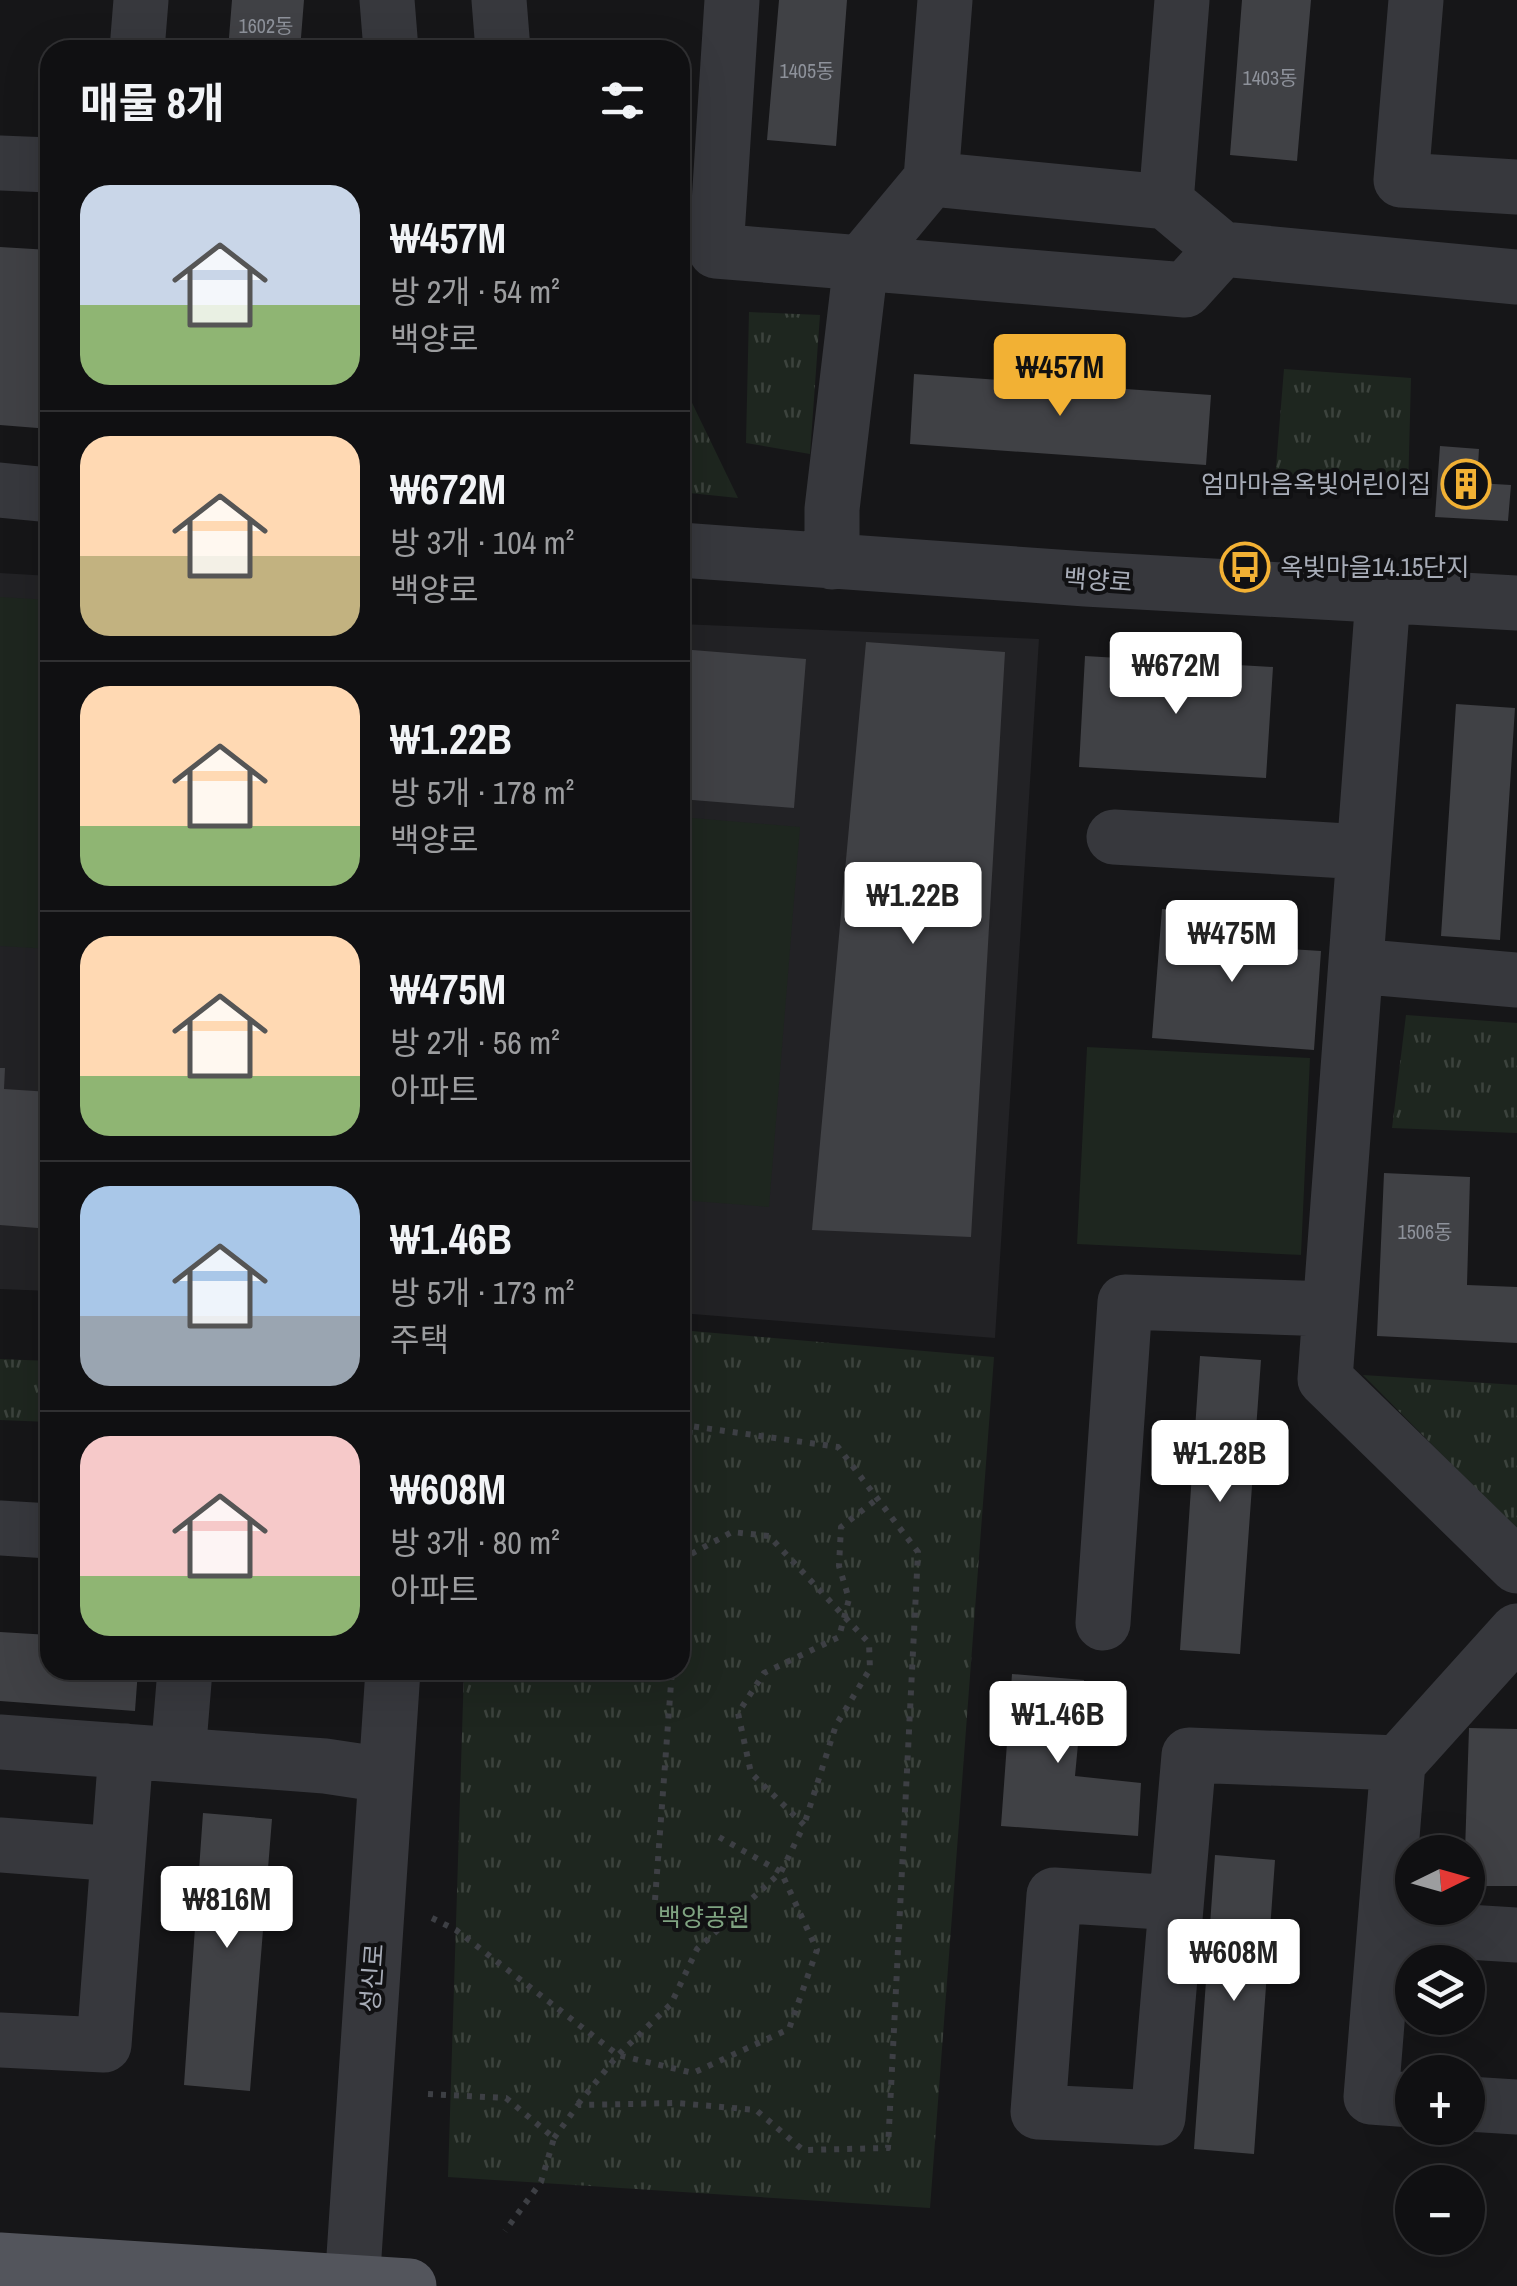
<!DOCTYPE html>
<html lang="ko">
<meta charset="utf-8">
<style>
body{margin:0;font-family:"Archivo Narrow","Noto Sans KR",sans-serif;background:#1e1e20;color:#f1f3f6;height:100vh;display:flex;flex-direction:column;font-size:38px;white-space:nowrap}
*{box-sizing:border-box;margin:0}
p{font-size:32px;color:#9c9d9f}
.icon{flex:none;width:55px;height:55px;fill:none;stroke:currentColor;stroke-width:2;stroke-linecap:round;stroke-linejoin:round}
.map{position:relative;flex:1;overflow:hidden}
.sheet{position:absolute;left:40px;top:40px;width:650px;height:1640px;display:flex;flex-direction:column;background:#101012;border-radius:30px;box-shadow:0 10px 40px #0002,0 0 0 2px #303032}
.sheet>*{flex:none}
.needle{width:65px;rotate:85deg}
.fabs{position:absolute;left:1395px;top:1835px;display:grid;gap:20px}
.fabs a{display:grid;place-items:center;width:90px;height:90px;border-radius:50%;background:#101012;box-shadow:0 10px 40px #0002,0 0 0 2px #303032;font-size:50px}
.price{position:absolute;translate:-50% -85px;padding:0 22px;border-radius:10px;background:#fff;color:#222;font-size:32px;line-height:65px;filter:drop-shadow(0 2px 5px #0008)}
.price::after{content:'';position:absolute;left:50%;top:60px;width:30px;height:22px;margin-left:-15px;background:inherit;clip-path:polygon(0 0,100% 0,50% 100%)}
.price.current{background:#f2b134;color:#111}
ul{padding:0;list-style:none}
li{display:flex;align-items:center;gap:30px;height:250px;padding:0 40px}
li+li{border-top:2px solid #303032}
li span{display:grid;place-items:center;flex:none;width:280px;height:200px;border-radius:30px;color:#555}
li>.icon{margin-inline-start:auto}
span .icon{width:120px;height:120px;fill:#fffc;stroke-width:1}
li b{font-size:42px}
h2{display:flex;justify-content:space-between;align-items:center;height:120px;padding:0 40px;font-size:42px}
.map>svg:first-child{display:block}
.built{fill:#222225}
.grass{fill:#1e261f}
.park{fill:url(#park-tufts)}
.building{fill:#404145}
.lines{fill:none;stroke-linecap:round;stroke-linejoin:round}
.path{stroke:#3d3f44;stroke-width:6;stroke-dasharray:5 8;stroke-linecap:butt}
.minor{stroke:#37383d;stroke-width:55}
.major{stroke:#53555c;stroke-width:55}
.labels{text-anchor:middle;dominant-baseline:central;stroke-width:8;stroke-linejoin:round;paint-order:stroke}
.number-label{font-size:20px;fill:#8e929b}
.poi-label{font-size:25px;fill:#a8adb8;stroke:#111113;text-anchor:end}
.street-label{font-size:25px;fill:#a8adb8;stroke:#111113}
.park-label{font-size:25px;fill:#7fa381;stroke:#111113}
</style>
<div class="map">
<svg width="1517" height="2286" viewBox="0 0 1517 2286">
<defs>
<pattern id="park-tufts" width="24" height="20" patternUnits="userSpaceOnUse" patternTransform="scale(2.5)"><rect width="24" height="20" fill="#1e261f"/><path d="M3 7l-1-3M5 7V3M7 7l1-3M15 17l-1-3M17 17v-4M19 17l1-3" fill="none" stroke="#3c433d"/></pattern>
</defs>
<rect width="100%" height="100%" fill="#161618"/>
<path class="built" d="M 0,573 L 50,576 L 50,1291 L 0,1289 Z
M 680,624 L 1039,639 L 995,1338 L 680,1313 Z"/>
<path class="grass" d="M 0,597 L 50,600 L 50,949 L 0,946 Z
M 680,817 L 800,827 L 769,1207 L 680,1200 Z
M 1087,1047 L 1310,1058 L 1301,1255 L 1077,1244 Z"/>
<path class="park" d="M 749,312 L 820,315 L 810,454 L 746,443 Z
M 1284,369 L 1411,378 L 1408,491 L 1275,479 Z
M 680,378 L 738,498 L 680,492 Z
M 1406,1015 L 1517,1023 L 1517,1133 L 1392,1128 Z
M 680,1330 L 994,1357 L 930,2208 L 448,2177 L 464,1670 L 680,1670 Z
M 0,1359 L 50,1361 L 50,1422 L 0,1420 Z
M 1363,1375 L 1517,1385 L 1517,1530 Z"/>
<path class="building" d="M 232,0 L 304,0 L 300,50 L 228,50 Z
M 779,0 L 847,0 L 836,146 L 767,140 Z
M 1242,0 L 1311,0 L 1297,161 L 1230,155 Z
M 0,247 L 50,250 L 50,429 L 0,425 Z
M 914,374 L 1211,395 L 1206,465 L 910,444 Z
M 1440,446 L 1479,449 L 1477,483 L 1511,485 L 1508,521 L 1435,517 Z
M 866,642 L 1005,652 L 971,1237 L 812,1230 Z
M 680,649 L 806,659 L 794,808 L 680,799 Z
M 1085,656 L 1273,667 L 1266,778 L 1079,767 Z
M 1456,704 L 1515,708 L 1500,940 L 1441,936 Z
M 1162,909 L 1246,915 L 1243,946 L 1321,951 L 1314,1050 L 1152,1038 Z
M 0,1068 L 5,1068 L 4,1089 L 50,1092 L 50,1229 L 0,1225 Z
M 1384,1173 L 1470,1177 L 1467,1285 L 1517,1287 L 1517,1343 L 1377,1336 Z
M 1200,1356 L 1261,1360 L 1240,1654 L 1180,1650 Z
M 0,1632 L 50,1635 L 50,1670 L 138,1670 L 135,1711 L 0,1701 Z
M 1012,1674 L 1084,1680 L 1075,1776 L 1141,1783 L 1138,1836 L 1001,1826 Z
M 1469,1728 L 1517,1729 L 1517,1886 L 1468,1886 L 1468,1852 L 1465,1852 Z
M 203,1813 L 272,1819 L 250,2091 L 184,2085 Z
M 1215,1855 L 1275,1860 L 1254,2154 L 1194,2149 Z"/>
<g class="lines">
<path class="path" d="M 680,1560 L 732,1532 L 769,1536 L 869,1643 L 870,1669 L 836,1725 L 804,1825
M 655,1900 L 672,1670
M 432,1918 L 456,1930 L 618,2055 L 693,2073 L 789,2029 L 817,1950 L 781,1872 L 719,1837
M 428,2094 L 506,2098 L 554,2138 L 541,2182 L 505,2231
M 578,2104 L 618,2055 L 671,2004 L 697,1949 L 781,1872 L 804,1825 L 751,1773 L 738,1713 L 764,1673 L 839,1637 L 849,1599 L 839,1566 L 841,1527 L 877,1499
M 554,2138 L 578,2105 L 677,2103 L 756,2110 L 803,2150 L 888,2148 L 918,1552 L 838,1447 L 690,1426 L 680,1557"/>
<path class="minor" d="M 387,0 L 391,50
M 499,0 L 503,50
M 732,0 L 716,251 L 861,263 L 931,179
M 945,0 L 931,179 L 1166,202
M 1182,0 L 1166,202 L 1222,249 L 1517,277
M 1416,0 L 1401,180 L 1517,187
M 137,50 L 141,0
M 0,163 L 50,165
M 0,490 L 50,495
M 680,550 L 1086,579 L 1517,603
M 832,562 L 832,509 L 861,263 L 1185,290 L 1222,249
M 1383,597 L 1325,1379 L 1517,1566
M 1114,837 L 1363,852
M 1356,966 L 1517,980
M 0,1528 L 50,1531
M 1103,1623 L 1125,1302 L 1330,1309
M 0,1742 L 325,1766 L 385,1775
M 178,1755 L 185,1670
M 1398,1763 L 1371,2097 L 1412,2100
M 0,1845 L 118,1854
M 1176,1903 L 1054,1895 L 1038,2112 L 1158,2118 L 1189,1755 L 1398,1763 L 1517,1631
M 1386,1927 L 1517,1935
M 0,2040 L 104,2045 L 126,1751
M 1468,2104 L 1517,2107
M 352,2286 L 393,1670"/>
<path class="major" d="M 0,2260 L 409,2286"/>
</g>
<defs>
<g id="building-ring" transform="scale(2.5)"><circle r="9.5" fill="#111113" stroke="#f2b134" stroke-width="1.5"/><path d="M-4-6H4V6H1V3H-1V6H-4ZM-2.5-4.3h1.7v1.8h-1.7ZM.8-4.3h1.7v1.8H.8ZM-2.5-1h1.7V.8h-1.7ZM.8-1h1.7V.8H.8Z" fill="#f2b134"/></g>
<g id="bus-ring" transform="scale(2.5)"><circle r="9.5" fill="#111113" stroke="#f2b134" stroke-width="1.5"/><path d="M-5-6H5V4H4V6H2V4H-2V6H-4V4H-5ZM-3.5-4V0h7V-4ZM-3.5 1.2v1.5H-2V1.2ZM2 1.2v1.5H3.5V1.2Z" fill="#f2b134"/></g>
</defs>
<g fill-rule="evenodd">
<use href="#building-ring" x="1466" y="484"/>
<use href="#bus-ring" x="1245" y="567"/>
</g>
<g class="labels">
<g class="number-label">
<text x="266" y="25">1602동</text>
<text x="807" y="70">1405동</text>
<text x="1270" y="77">1403동</text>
<text x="1425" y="1231">1506동</text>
</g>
<g class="poi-label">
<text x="1431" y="484">엄마마음옥빛어린이집</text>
<text x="1280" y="567" text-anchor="start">옥빛마을14.15단지</text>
</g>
<g class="street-label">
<text transform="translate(1098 580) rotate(4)">백양로</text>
<text transform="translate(372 1978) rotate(-86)">성신로</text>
</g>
<g class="park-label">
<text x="704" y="1917">백양공원</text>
</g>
</g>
</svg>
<div class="fabs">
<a><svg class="needle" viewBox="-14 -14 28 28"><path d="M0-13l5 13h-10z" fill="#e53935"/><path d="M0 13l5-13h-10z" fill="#9c9d9f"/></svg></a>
<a><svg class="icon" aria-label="layers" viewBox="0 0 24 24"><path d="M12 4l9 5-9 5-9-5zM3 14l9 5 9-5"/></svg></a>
<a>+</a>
<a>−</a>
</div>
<b class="price current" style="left:1060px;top:419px">₩457M</b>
<b class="price" style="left:1176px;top:717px">₩672M</b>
<b class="price" style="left:913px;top:947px">₩1.22B</b>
<b class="price" style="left:1232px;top:985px">₩475M</b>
<b class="price" style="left:1220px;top:1505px">₩1.28B</b>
<b class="price" style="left:1058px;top:1766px">₩1.46B</b>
<b class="price" style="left:227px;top:1951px">₩816M</b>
<b class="price" style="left:1234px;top:2004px">₩608M</b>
<section class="sheet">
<h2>매물 8개<svg class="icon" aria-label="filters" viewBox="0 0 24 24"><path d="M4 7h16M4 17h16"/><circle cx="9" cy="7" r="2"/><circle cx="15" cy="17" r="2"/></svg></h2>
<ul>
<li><span style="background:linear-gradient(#c9d6e8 60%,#8fb573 0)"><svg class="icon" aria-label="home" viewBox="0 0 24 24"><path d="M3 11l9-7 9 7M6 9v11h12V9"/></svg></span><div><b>₩457M</b><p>방 2개 · 54 m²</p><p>백양로</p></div></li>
<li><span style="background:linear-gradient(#ffd9b3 60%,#c2b280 0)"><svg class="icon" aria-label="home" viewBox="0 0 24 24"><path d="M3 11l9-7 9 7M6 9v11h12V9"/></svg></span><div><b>₩672M</b><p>방 3개 · 104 m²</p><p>백양로</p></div></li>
<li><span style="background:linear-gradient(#ffd9b3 70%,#8fb573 0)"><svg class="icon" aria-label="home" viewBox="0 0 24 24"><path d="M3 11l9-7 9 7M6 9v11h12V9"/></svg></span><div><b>₩1.22B</b><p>방 5개 · 178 m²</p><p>백양로</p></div></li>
<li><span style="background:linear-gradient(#ffd9b3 70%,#8fb573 0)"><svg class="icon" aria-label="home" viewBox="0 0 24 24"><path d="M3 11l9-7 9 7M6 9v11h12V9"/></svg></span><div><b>₩475M</b><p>방 2개 · 56 m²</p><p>아파트</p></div></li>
<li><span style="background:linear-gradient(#a9c7e8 65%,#9aa5b1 0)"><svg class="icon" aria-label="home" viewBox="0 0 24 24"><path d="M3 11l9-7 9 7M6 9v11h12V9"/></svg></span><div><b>₩1.46B</b><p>방 5개 · 173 m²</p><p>주택</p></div></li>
<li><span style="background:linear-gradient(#f6c9c9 70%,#8fb573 0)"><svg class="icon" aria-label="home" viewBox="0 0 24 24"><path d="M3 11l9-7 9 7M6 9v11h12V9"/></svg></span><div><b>₩608M</b><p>방 3개 · 80 m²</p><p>아파트</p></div></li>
</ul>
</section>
</div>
